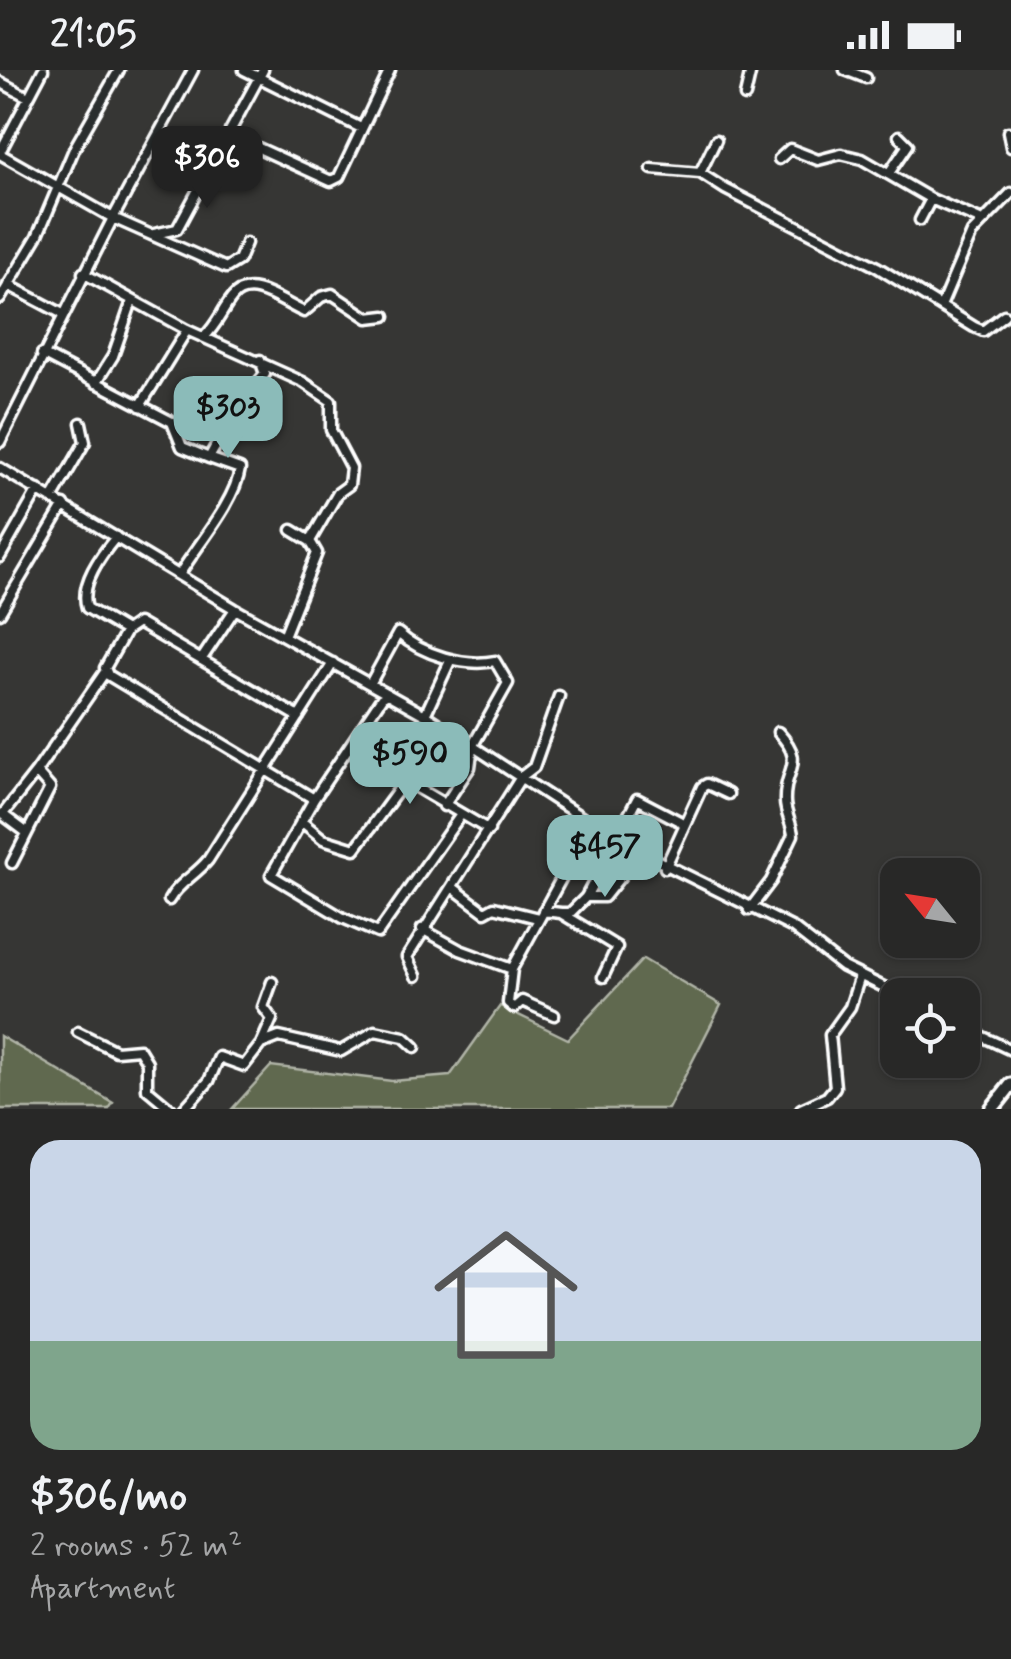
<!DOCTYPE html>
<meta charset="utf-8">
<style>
body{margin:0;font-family:Mynerve,sans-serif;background:#30302f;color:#f1f3f6;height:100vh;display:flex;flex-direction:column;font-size:38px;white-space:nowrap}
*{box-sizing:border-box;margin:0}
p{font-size:32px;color:#a5a6a7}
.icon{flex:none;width:55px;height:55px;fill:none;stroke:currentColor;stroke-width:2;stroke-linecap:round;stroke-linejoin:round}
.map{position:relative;height:1039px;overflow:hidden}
.side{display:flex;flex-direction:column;background:#282827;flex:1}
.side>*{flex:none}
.needle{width:65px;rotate:300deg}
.buttons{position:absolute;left:880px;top:788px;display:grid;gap:20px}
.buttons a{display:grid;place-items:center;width:100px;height:100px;border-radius:20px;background:#282827;box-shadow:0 2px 8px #0004,0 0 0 2px #444;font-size:50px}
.price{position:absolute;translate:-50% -85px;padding:0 22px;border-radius:20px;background:#8bbbb9;color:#111;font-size:32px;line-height:65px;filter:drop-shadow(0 2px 5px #0008)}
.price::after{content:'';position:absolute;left:50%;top:60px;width:30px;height:22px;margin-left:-15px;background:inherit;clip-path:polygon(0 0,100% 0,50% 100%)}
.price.on{background:#222;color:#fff}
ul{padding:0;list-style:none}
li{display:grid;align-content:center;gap:20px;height:530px;padding:0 30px}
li+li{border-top:2px solid #444}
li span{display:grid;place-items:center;height:310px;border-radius:30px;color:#555}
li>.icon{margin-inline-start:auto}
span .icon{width:180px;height:180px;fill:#fffc;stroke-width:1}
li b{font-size:42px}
.status{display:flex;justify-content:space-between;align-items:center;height:70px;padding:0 50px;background:#282827;direction:ltr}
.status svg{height:28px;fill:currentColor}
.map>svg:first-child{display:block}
.green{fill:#61694f;stroke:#b0b4a7;stroke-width:2.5}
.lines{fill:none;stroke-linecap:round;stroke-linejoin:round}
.street-casing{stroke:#fff;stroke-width:15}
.primary-casing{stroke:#fff;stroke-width:19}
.street{stroke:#2a2d2e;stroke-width:8}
.primary{stroke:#2a2d2e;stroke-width:11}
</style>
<div class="status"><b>21:05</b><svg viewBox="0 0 49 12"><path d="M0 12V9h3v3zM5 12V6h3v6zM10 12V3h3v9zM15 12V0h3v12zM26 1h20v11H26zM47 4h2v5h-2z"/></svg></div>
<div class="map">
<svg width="1011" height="1039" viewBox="0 0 1011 1039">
<rect width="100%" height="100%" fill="#363634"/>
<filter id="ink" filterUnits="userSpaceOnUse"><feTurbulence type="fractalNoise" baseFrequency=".01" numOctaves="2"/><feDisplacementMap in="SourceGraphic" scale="20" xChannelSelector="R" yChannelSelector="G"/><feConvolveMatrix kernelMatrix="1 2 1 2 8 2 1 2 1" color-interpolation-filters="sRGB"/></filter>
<g filter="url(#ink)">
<path class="green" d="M 643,889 L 721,935 L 668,1039 L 232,1039 L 271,996 L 392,1011 L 450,1006 L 500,936 L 568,969 Z
M 0,966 L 113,1033 L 109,1039 L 0,1039 Z"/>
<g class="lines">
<g class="street-casing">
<path id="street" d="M 193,0 L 113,148 L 226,198 L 239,190 L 246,173
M 244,0 L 361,58
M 845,0 L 866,8
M 0,12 L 28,27
M 745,26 L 751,0
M 1008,62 L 1011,77
M 230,65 L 331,111 L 339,107 L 390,0
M 0,82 L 43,0
M 0,84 L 113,148 L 0,372
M 779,89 L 790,79 L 818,90 L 841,84 L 862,89 L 931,129 L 982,151
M 652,99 L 700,103 L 725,119 L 877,197 L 974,257 L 983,261 L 1004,245
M 700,103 L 716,70
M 889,103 L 908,75 L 899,66
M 920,150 L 931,129
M 154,164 L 177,159 L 263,0
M 83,203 L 187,260 L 303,312 L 331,331 L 331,360 L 351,398 L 349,415 L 338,423 L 310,471
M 8,215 L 61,243
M 0,229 L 37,167 L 75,77 L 119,0
M 941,236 L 972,163 L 1011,123
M 204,267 C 217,255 221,242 232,228 C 250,205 284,234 304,242 L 321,227 L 332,224 L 368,248 L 385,246
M 42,284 L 172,352 L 182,377 L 209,388 L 238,336 L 265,304 L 260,290
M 96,313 L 113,286 L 132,231
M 140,336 L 187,260
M 0,398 L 235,539 L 425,645 L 618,771 L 793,858 L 843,897 L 900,925
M 52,429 L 85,372 L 81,353
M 116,467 C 101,485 79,514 87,538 L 126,561
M 0,487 L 38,420
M 179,505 C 198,474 235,432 240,399 L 209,388
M 0,543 L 64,435
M 284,566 L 317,483 L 310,471 L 292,460
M 201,590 L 235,539
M 370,614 L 398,563 C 422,585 465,597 495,591 L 508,613 L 473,675 L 470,697 L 444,736
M 385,623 L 314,729 L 271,805 L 343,848 L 378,863 L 460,746
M 425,645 L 451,589
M 299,647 L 138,553 L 126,561 L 105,598 L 108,605 L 314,729
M 351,679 L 489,760
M 2,744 L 26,762
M 3,744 L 36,702
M 301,751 L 323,769 L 355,779 L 405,711
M 12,793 L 50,718 L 36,702 L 105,602
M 665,798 L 702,717 L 707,714 L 728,724
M 452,817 L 485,842 L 494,837 L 538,848
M 586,827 L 604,827 L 639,783
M 169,830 C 178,813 196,805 208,790 L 333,593
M 749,840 L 771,811 L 793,765 C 792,754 785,742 785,732 C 783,698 808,694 778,662
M 543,841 L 561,843 L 617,877 L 603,907
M 561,843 L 570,843 L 586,827 L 637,729 L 685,754
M 422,859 L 460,880 L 512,899
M 416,906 L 407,887 L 521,707 L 534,697 L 559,626
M 554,945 L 522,931 L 514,938 L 508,933 L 512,899 L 591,754
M 962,957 L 1011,980
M 78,962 L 116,981 L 139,979 L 147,992 L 147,1019 L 171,1039
M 261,974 L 272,949 L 263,937 L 272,912
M 184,1039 L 209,1011 L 219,987 L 244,996 L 261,974 L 279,967 L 341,981 L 375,961 L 404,967 L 415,977
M 801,1039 L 827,1027 L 835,1017 L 830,965 L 850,937 L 860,906"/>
</g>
<g class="primary-casing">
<path id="primary" d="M 992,1039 L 1011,1015"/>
</g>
<use href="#street" class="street"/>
<use href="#primary" class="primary"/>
</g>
</g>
</svg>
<div class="buttons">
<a><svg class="needle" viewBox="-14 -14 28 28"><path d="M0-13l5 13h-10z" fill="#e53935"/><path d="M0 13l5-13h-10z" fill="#a5a6a7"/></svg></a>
<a><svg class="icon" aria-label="locate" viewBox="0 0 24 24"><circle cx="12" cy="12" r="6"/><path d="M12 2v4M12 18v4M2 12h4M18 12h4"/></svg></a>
</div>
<b class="price on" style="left:207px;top:141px">$306</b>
<b class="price" style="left:228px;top:391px">$303</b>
<b class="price" style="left:410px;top:737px">$590</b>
<b class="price" style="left:605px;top:830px">$457</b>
</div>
<section class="side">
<ul>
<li><span style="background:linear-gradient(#c9d6e8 65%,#7fa58c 0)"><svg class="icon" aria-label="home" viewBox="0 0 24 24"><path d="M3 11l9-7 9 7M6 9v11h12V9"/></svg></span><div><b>$306/mo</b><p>2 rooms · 52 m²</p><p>Apartment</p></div></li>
</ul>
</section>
